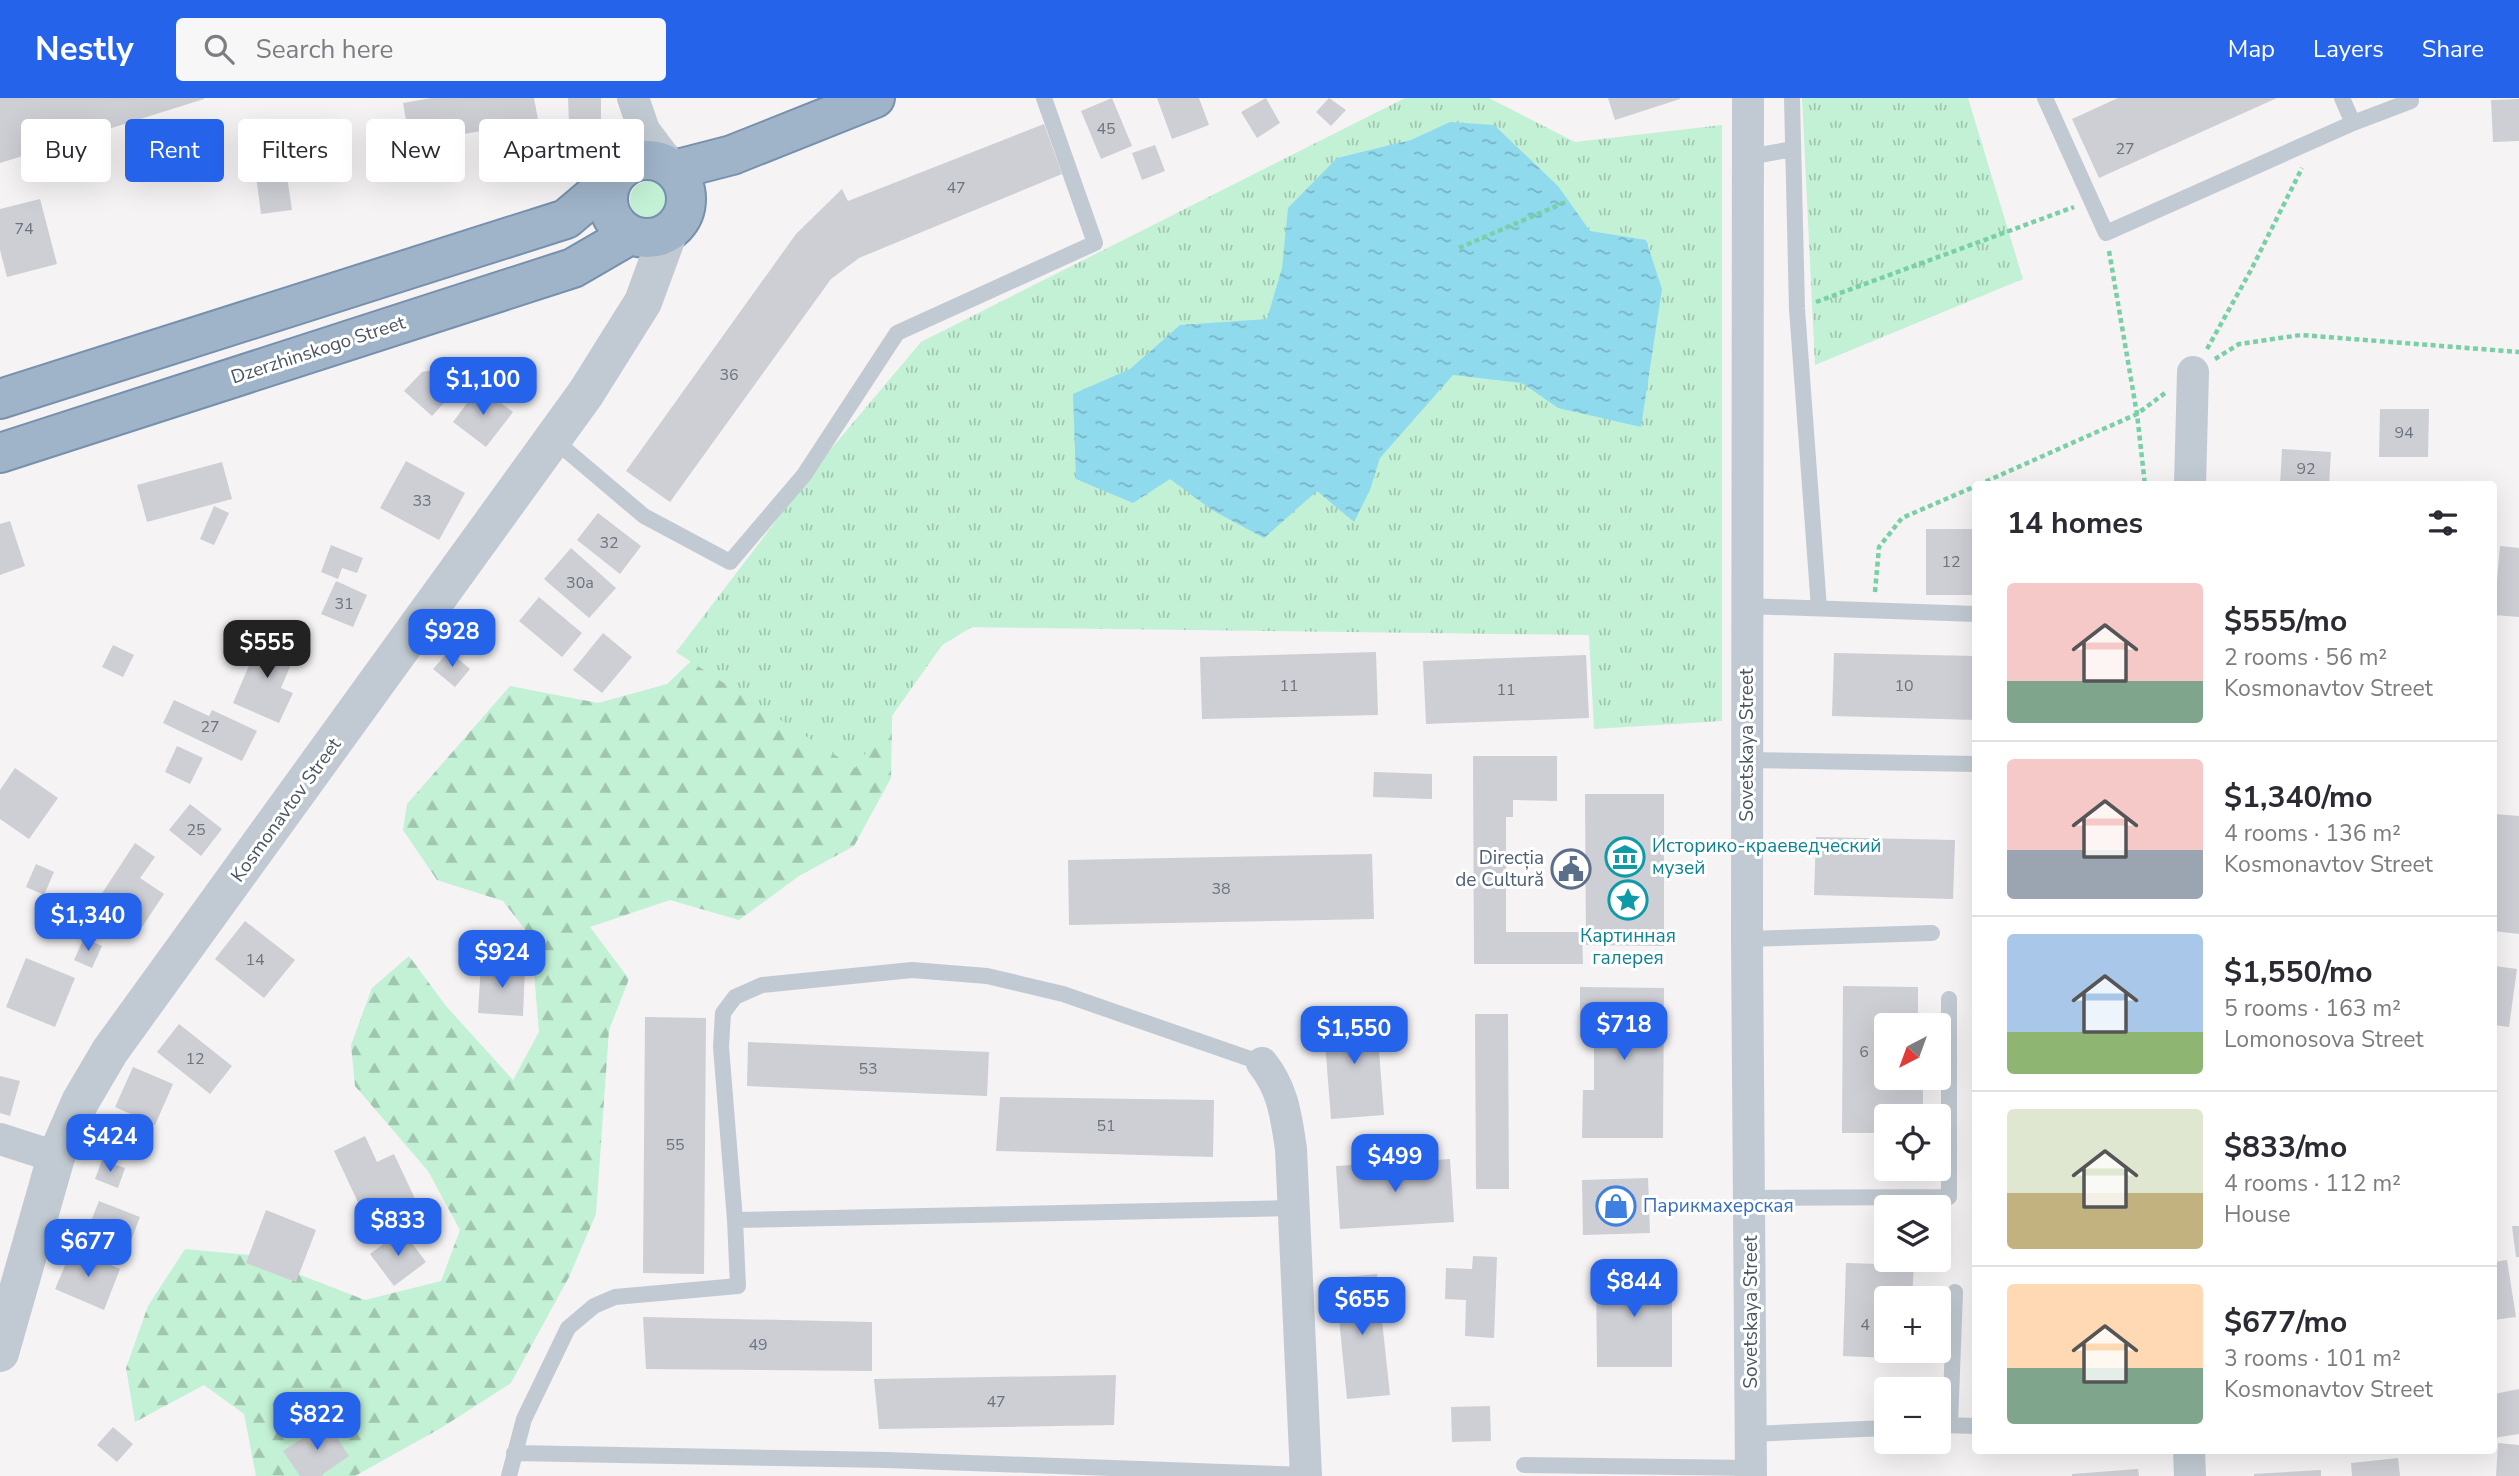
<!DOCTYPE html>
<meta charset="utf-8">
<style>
body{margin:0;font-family:"Nunito Sans",sans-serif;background:#f7f7f7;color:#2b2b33;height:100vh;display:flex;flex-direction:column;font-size:26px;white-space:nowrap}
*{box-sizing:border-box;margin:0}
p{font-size:23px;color:#7c7c81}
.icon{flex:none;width:38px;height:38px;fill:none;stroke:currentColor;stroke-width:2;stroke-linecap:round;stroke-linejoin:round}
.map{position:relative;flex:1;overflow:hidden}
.side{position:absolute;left:1972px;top:383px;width:525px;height:973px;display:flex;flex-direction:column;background:#fff;border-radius:7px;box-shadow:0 7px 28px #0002}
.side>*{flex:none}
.top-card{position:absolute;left:21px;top:21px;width:665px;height:63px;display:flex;gap:14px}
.needle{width:46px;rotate:221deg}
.controls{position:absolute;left:1874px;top:915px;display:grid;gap:14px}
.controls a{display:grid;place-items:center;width:77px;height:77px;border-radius:7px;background:#fff;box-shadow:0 7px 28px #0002;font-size:35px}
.price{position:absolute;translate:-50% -60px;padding:0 16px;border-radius:14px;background:#2563eb;color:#fff;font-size:23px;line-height:46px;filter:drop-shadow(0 2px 4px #0008)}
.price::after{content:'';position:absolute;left:50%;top:42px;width:21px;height:16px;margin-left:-10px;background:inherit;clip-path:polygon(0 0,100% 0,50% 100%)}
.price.on{background:#222;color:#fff}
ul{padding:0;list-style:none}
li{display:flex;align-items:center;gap:21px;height:175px;padding:0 35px}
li+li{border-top:2px solid #e1e1e2}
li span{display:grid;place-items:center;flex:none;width:196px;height:140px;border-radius:7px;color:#555}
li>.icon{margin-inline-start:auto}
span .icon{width:84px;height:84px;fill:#fffc;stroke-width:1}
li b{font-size:30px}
h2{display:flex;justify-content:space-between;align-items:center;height:84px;padding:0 35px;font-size:30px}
.chip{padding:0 24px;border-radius:7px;background:#fff;box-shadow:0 7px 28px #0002;font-size:24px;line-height:63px}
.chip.on{background:#2563eb;color:#fff}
header{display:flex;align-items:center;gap:42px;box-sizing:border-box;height:98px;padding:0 35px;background:#2563eb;color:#fff}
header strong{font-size:33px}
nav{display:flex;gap:38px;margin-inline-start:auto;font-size:24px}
.search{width:490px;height:63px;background:#f7f7f7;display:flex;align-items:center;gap:18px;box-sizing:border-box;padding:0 24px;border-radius:7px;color:#7c7c81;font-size:26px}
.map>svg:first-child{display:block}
.grass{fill:#c3f1d5}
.forest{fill:url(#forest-firs)}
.park{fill:url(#park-tufts)}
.water{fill:url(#water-ripples)}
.building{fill:#cdcfd5}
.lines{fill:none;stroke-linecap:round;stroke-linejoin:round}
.trunk-casing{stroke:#7690ad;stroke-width:42}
.path{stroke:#7ad0a6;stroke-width:4.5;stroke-dasharray:5 3.5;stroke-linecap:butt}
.service{stroke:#c1cad2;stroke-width:16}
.minor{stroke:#c1cad2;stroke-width:32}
.tertiary{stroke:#c1cad2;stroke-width:38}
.trunk{stroke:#9fb4c9;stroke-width:38}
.labels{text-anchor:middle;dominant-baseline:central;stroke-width:6;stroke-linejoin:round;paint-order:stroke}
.number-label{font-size:16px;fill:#6b747e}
.street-label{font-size:19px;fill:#4a5661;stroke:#fff}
.culture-label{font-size:19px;fill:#0d838f;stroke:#fff;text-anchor:start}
.service-label{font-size:19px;fill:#4e5e75;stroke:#fff;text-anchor:end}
.shop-label{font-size:19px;fill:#366cbe;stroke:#fff;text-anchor:start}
</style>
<header>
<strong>Nestly</strong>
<div class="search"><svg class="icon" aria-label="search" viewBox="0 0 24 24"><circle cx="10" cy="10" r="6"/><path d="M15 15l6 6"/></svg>Search here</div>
<nav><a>Map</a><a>Layers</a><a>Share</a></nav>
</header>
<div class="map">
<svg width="2519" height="1378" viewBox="0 0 2519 1378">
<defs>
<pattern id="forest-firs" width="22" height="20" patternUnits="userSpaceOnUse" patternTransform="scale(1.75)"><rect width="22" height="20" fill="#c3f1d5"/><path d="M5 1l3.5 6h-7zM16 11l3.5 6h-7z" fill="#a0c6b0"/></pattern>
<pattern id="park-tufts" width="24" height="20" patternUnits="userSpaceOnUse" patternTransform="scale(1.75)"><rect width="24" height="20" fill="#c3f1d5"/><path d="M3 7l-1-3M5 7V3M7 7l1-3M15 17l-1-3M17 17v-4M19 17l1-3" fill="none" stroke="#a0c6b0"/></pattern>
<pattern id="water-ripples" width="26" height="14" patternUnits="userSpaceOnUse" patternTransform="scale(1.75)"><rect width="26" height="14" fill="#90daee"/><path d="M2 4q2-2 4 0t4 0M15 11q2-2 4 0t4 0" fill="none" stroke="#78b4c4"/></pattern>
</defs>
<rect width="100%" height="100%" fill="#f5f3f3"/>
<path class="grass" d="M630 102a19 19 0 1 1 38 0a19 19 0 1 1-38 0Z"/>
<path class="forest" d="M 800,459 L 980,524 L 893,577 L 891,680 L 854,748 L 799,778 L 739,822 L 670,802 L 590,829 L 629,881 L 609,932 L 596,1116 L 569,1179 L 511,1285 L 441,1330 L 355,1378 L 256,1378 L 244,1316 L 204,1287 L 135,1324 L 126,1270 L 148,1208 L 185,1151 L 249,1157 L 365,1202 L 441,1183 L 460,1132 L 428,1073 L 355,988 L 351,947 L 372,890 L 409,858 L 446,908 L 513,982 L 539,934 L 531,839 L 503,803 L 437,782 L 403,732 L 407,706 L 510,588 L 598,605 L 667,586 Z"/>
<path class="park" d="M 1405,0 L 1489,0 L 1575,44 L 1722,27 L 1722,623 L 1594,631 L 1589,537 L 955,529 L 855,670 L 676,554 L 831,351 L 921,244 Z
M 1802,0 L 1968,0 L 2023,181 L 1815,267 Z"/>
<path class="water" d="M 1450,24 L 1494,27 L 1558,88 L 1590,133 L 1646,142 L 1662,191 L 1641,329 L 1558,310 L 1522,285 L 1453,277 L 1380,360 L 1370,392 L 1354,424 L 1317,393 L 1264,440 L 1212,412 L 1170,381 L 1133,405 L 1076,381 L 1073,296 L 1130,271 L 1180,227 L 1267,221 L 1282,170 L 1288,110 L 1337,60 L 1411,42 Z"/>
<path class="building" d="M 0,0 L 204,0 L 204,1 L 0,65 Z
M 431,0 L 534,0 L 542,43 L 508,48 L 505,29 L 410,45 L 403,5 Z
M 568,0 L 601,0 L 601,23 L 569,24 Z
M 1112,0 L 1132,48 L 1101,61 L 1081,13 Z
M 1157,0 L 1199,0 L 1209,27 L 1172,41 Z
M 1266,0 L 1280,25 L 1257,40 L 1241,14 Z
M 1329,0 L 1346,12 L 1331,28 L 1316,14 Z
M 1608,0 L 1680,0 L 1680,1 L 1615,22 Z
M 2118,0 L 2277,0 L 2099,80 L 2072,21 Z
M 2519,1 L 2519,43 L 2493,44 L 2491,2 Z
M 1044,26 L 1062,76 L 859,160 L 831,181 L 670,404 L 626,373 L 796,136 L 842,91 L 848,103 Z
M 1155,47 L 1165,73 L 1142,82 L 1132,55 Z
M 284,58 L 292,112 L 261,116 L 254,62 Z
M 40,101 L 57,166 L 7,179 L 0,152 L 0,111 Z
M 434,272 L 456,292 L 432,318 L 404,293 L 422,274 Z
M 479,289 L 513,314 L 486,349 L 453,324 Z
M 2380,311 L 2429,311 L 2428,359 L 2379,359 Z
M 2282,351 L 2331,354 L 2329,387 L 2280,387 Z
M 406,363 L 465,395 L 439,442 L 380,410 Z
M 222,364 L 232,401 L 147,424 L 137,387 Z
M 214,408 L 229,415 L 214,447 L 200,441 Z
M 598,415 L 641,448 L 620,476 L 577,442 Z
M 10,423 L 25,468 L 0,477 L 0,426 Z
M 1926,431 L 1976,431 L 1976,497 L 1926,497 Z
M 331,447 L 363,460 L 357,475 L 342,470 L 338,481 L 321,474 Z
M 2500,448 L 2519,450 L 2519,519 L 2494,517 Z
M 571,450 L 616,490 L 589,520 L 544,481 Z
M 336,483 L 367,497 L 353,529 L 321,516 Z
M 539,499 L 582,535 L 562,559 L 519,523 Z
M 603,535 L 632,559 L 602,595 L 573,572 Z
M 262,537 L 297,552 L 281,590 L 293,595 L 279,625 L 233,605 Z
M 113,547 L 134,557 L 123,579 L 102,569 Z
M 449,553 L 470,571 L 455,589 L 433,571 Z
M 1376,554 L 1378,617 L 1202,621 L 1200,559 Z
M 1834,555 L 1976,558 L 1976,622 L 1832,618 Z
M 1586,557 L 1589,620 L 1426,626 L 1423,563 Z
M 174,602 L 209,618 L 212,612 L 257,633 L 242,663 L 163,625 Z
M 177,648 L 203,660 L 190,686 L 165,674 Z
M 1473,658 L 1557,658 L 1557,703 L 1513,702 L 1513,719 L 1506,719 L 1506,834 L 1582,834 L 1583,866 L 1474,866 Z
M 15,670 L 58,700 L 29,741 L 0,721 L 0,692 Z
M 1374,674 L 1432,676 L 1432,701 L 1373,699 Z
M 1585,696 L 1664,696 L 1664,848 L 1586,847 Z
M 190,706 L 222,731 L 201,758 L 169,732 Z
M 2494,716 L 2519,718 L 2519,836 L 2494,833 Z
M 1816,739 L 1955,742 L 1953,801 L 1814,797 Z
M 135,745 L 155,759 L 140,780 L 164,796 L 142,829 L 99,800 Z
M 1372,756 L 1374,821 L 1069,827 L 1068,762 Z
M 36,766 L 54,774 L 44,797 L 26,789 Z
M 245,823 L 295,862 L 264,900 L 215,861 Z
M 84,840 L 102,848 L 92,870 L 74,862 Z
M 26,860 L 75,880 L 55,929 L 6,909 Z
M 481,866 L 525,869 L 523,918 L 478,915 Z
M 2494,868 L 2517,871 L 2509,929 L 2494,927 Z
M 1843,888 L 1918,889 L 1918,928 L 1886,928 L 1886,980 L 1900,980 L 1900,987 L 1923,988 L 1923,1018 L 1886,1018 L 1886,1035 L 1842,1035 Z
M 1580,889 L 1664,890 L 1663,1040 L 1582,1040 L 1583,992 L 1594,992 L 1594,939 L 1580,939 Z
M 1376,914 L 1384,1017 L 1331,1021 L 1323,918 Z
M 1475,916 L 1508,916 L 1509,1091 L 1476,1091 Z
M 645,919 L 706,920 L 704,1176 L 643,1175 Z
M 179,926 L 232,968 L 210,996 L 157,954 Z
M 748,944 L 989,954 L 987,998 L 747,988 Z
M 133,969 L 173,986 L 155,1027 L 115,1009 Z
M 0,978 L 20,983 L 10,1018 L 0,1015 Z
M 1000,999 L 1214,1002 L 1213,1059 L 996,1053 Z
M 365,1038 L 377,1064 L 394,1056 L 417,1105 L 369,1128 L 334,1053 Z
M 1450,1061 L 1454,1124 L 1340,1131 L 1336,1068 Z
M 102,1062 L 125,1070 L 118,1090 L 95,1081 Z
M 1648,1080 L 1650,1135 L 1583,1137 L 1582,1082 Z
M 99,1103 L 140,1119 L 128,1150 L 87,1133 Z
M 266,1112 L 316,1132 L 296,1184 L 246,1165 Z
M 2512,1128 L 2519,1128 L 2519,1159 L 2516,1159 Z
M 402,1132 L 426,1164 L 394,1188 L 370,1156 Z
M 72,1151 L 120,1171 L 104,1212 L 55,1191 Z
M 1473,1158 L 1497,1159 L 1494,1240 L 1465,1238 L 1466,1202 L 1445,1201 L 1446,1170 L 1472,1171 Z
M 2507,1162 L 2516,1219 L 2494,1222 L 2494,1164 Z
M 1846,1165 L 1914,1167 L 1912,1200 L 1886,1200 L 1886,1253 L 1911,1253 L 1910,1261 L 1843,1258 Z
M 1596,1173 L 1672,1173 L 1672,1269 L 1597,1269 Z
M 1377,1176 L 1390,1297 L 1347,1301 L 1335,1180 Z
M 643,1219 L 872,1224 L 872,1273 L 646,1271 Z
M 1116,1277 L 1114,1327 L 879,1331 L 874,1281 Z
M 2519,1291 L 2519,1336 L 2494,1340 L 2494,1296 Z
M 1490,1308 L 1491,1343 L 1452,1344 L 1451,1309 Z
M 327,1324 L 349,1358 L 320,1378 L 300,1378 L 283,1353 Z
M 113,1329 L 133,1346 L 117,1364 L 97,1347 Z
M 2498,1345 L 2519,1347 L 2519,1378 L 2496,1378 Z
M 2398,1360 L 2400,1378 L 2352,1378 L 2351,1365 Z
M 2138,1371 L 2139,1378 L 2072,1378 L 2072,1376 Z
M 2321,1372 L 2321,1378 L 2254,1378 L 2254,1376 Z"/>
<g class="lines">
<g class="trunk-casing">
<path id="trunk" d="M608 101a39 39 0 1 1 78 0a39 39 0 1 1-78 0Z
M 674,72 L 732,57 L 875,0
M 0,301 L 566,121 L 612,82
M 0,355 L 573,170 L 630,137"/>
</g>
<path class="path" d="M 1459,150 L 1568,103
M 2109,153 L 2137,316 L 2145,387
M 1816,204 L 2074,109
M 2207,251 L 2251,172 L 2302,70
M 2215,261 L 2239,246 L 2301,237 L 2519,254
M 1978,387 L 2137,316 L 2165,295
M 1875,494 L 1879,449 L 1902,420 L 1976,388"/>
<path class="service" d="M 1792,0 L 1797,211 L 1819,510
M 2045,0 L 2106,135 L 2353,25 L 2411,3 L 2409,0
M 2342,0 L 2353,25
M 1748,59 L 1793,51
M 553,341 L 644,418 L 730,464 L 804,377 L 897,235 L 1095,145 L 1044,0
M 1747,508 L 1976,516
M 1747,662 L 1976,666
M 1747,841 L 1932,835
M 1751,1100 L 1949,1099 L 1949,901
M 735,1122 L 721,949 L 723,915 L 735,899 L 762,887 L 912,872 L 987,878 L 1063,896 L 1262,965
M 1950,1326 L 1955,1194
M 1941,1327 L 1976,1328
M 1752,1336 L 1886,1330
M 514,1355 L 887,1362 L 1306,1377
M 1524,1367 L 1752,1370
M 509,1378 L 524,1321 L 568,1230 L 594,1208 L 615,1199 L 738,1188 L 735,1122 L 1296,1110"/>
<path class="minor" d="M 633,0 L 644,32 L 674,72
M 1748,0 L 1747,841 L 1751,1378
M 619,74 L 644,32
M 2190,387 L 2193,274
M 1262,965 C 1283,991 1286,1018 1291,1051 L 1306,1378
M 0,1041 L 56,1059
M 2189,1353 L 2190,1378"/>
<path class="tertiary" d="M 0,1255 L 56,1059 L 80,1004 L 110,953 L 586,295 L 643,204 L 668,136"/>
<use href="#trunk" class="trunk"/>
</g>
<defs>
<g id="museum-ring" transform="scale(2.0125)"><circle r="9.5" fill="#fff" stroke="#0f9aa8" stroke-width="1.5"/><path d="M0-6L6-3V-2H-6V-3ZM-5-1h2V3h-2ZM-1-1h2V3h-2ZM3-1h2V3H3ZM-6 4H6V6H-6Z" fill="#0f9aa8"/></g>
<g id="civic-ring" transform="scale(2.0125)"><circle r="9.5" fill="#fff" stroke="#5c6f8a" stroke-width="1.5"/><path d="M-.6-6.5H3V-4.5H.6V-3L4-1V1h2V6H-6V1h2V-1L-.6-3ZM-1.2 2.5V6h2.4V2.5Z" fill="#5c6f8a"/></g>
<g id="sight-ring" transform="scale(2.0125)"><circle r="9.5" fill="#fff" stroke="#0f9aa8" stroke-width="1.5"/><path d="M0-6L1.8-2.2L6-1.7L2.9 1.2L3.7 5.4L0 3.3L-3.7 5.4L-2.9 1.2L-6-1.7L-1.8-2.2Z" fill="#0f9aa8"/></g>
<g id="shop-ring" transform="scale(2.0125)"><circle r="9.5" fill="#fff" stroke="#3f7fe0" stroke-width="1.5"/><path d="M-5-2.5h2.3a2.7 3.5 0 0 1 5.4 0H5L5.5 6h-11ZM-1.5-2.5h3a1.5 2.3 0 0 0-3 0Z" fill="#3f7fe0"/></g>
</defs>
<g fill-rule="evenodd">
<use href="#museum-ring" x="1625" y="759"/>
<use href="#civic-ring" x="1571" y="771"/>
<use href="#sight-ring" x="1628" y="802"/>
<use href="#shop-ring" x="1616" y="1108"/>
</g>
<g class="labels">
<g class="number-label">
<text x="1106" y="31">45</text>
<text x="2125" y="51">27</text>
<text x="956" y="90">47</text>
<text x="24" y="131">74</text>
<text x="729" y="277">36</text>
<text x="2404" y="335">94</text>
<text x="2306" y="371">92</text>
<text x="422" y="403">33</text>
<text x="609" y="445">32</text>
<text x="1951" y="464">12</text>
<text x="580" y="485">30а</text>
<text x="344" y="506">31</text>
<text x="1289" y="588">11</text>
<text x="1904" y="588">10</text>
<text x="1506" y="592">11</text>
<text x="210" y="629">27</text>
<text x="196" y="732">25</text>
<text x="1221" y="791">38</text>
<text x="255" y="862">14</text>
<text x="1864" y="954">6</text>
<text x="195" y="961">12</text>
<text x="868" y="971">53</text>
<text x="1106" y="1028">51</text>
<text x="675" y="1047">55</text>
<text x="1865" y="1227">4</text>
<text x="758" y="1247">49</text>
<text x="996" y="1304">47</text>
</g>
<g class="street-label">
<text transform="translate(318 252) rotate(-18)">Dzerzhinskogo Street</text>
<text transform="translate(1747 647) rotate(-90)">Sovetskaya Street</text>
<text transform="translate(286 712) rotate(-54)">Kosmonavtov Street</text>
<text transform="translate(1751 1214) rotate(-90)">Sovetskaya Street</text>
</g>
<g class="culture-label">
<text x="1652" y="748">Историко-краеведческий<tspan x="1652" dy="22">музей</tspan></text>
<text x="1628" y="838" text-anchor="middle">Картинная<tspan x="1628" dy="22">галерея</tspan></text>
</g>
<g class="service-label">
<text x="1544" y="760">Direcția<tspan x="1544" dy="22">de Cultură</tspan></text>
</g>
<g class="shop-label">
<text x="1643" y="1108">Парикмахерская</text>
</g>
</g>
</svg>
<div class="controls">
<a><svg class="needle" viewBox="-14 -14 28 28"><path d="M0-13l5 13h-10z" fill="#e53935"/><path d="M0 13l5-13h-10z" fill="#7c7c81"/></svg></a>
<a><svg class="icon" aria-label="locate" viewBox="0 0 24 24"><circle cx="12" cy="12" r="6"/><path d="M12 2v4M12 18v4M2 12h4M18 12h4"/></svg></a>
<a><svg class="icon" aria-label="layers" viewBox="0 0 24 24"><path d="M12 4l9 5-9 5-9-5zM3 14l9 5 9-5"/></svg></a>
<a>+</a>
<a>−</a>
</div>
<b class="price" style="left:483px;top:319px">$1,100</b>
<b class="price" style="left:452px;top:571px">$928</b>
<b class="price on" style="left:267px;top:582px">$555</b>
<b class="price" style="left:88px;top:855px">$1,340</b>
<b class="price" style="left:502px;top:892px">$924</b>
<b class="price" style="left:1624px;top:964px">$718</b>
<b class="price" style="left:1354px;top:968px">$1,550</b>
<b class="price" style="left:110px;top:1076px">$424</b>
<b class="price" style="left:1395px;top:1096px">$499</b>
<b class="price" style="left:398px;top:1160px">$833</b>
<b class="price" style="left:88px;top:1181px">$677</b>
<b class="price" style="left:1634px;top:1221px">$844</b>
<b class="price" style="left:1362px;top:1239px">$655</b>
<b class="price" style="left:317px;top:1354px">$822</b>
<div class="top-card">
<a class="chip">Buy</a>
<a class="chip on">Rent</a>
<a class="chip">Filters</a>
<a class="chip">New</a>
<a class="chip">Apartment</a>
</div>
<section class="side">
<h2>14 homes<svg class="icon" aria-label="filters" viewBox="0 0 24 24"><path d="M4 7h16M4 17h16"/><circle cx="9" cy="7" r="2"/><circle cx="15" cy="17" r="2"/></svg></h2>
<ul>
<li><span style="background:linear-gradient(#f6c9c9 70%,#7fa58c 0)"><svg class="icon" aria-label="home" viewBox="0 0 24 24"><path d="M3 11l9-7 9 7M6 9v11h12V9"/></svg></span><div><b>$555/mo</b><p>2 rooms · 56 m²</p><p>Kosmonavtov Street</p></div></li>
<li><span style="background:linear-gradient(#f6c9c9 65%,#9aa5b1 0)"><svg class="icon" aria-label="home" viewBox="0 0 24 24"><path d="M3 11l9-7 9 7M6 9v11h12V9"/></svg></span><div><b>$1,340/mo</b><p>4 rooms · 136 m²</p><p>Kosmonavtov Street</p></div></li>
<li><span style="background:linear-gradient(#a9c7e8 70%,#8fb573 0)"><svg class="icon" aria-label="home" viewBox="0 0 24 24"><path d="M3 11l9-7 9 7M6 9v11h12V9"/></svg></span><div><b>$1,550/mo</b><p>5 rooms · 163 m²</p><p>Lomonosova Street</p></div></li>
<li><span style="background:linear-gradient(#dfe7d0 60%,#c2b280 0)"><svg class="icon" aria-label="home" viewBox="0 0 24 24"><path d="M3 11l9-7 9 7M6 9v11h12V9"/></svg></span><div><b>$833/mo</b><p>4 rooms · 112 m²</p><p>House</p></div></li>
<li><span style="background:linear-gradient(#ffd9b3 60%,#7fa58c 0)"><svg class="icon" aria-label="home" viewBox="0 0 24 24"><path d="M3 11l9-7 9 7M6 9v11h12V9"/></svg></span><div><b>$677/mo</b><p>3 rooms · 101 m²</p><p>Kosmonavtov Street</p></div></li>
</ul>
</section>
</div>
